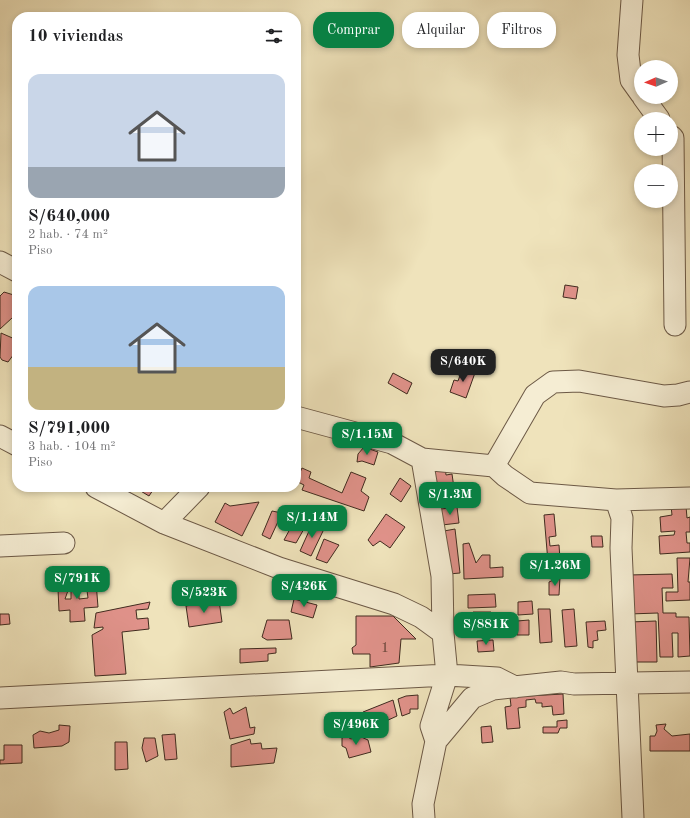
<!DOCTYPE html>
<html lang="es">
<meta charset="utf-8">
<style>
body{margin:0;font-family:"Old Standard TT",serif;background:#f6f6f6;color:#202124;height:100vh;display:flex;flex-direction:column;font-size:15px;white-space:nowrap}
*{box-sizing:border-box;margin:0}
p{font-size:13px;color:#757577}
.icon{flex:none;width:22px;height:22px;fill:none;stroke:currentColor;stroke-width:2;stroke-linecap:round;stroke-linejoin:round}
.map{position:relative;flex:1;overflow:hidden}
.details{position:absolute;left:12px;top:12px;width:289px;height:480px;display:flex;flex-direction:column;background:#fff;border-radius:16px;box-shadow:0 2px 6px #0003}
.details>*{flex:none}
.top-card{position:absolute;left:313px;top:12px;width:317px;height:36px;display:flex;gap:8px}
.needle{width:26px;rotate:268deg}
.fabs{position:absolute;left:634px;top:60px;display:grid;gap:8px}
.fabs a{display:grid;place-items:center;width:44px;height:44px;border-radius:50%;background:#fff;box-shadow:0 2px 6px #0003;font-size:20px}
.price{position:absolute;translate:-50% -34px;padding:0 9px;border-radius:8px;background:#0b8043;color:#fff;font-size:13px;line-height:26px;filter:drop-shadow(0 1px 2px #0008)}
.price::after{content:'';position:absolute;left:50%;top:24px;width:12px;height:9px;margin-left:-6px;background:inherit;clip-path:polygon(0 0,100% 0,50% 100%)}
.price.active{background:#222;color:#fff}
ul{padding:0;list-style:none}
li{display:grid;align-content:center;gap:8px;height:212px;padding:0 16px}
li span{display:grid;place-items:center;height:124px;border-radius:12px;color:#555}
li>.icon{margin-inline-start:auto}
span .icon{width:72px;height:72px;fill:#fffc;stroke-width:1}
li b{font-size:17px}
h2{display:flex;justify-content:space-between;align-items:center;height:48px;padding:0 16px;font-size:17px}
.pill{padding:0 14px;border-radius:16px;background:#fff;box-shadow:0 2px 6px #0003;font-size:14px;line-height:36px}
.pill.active{background:#0b8043;color:#fff}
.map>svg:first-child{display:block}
.building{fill:#e0928a;stroke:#402b1f}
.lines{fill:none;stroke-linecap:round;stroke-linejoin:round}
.minor-casing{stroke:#6c5946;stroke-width:23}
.minor{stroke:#f5edd3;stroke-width:21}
.labels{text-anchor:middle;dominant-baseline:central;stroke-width:3.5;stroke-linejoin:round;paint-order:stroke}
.number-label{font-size:14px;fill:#68453a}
</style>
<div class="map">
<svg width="690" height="818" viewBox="0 0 690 818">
<rect width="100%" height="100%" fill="#efe3bb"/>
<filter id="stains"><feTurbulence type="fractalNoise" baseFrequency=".005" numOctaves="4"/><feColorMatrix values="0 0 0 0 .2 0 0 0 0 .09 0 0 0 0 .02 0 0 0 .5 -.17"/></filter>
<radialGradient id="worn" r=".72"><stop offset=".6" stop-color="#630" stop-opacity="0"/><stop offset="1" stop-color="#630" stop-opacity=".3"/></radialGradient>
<path class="building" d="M 565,285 L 578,287 L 576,299 L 563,297 Z
M 4,292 L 17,296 L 17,306 L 13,312 L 17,314 L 17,320 L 12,318 L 0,329 L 0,296 Z
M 1,333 L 17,340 L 17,350 L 8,362 L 2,360 L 0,357 Z
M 462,370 L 476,370 L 466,398 L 450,392 L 454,380 L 458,381 Z
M 393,373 L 412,383 L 407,394 L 388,383 Z
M 364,447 L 378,452 L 374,465 L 362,461 L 357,462 L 358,454 Z
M 445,466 L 446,475 L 452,474 L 454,488 L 446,489 L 447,500 L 437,502 L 432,468 Z
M 302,468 L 311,472 L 309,478 L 342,493 L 351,472 L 366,478 L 361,491 L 369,497 L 364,511 L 302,490 L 304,485 L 296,481 Z
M 400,478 L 411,486 L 401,502 L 390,494 Z
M 134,487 L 155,487 L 149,496 Z
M 259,502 L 242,536 L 215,522 L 225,503 L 230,506 Z
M 671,506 L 686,506 L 687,518 L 690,517 L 690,532 L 686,532 L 687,543 L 690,543 L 690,552 L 660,554 L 659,536 L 674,535 L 675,531 L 661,532 L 660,517 L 672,515 Z
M 457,507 L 459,523 L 442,525 L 441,509 Z
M 272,511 L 282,513 L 270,539 L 262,535 Z
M 386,514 L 405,527 L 390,548 L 380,541 L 373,546 L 368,540 Z
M 554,514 L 556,536 L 549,537 L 550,546 L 559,545 L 561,573 L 549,574 L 544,515 Z
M 296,518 L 309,520 L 296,543 L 284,540 Z
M 314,520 L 324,529 L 311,556 L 300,551 Z
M 455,529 L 460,573 L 449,574 L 444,531 Z
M 591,536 L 602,536 L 603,547 L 592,547 Z
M 324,539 L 339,545 L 327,563 L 316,559 Z
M 469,543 L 476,563 L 482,555 L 490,555 L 490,568 L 503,567 L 503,577 L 464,579 L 463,544 Z
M 677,558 L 690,558 L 688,582 L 690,582 L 690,600 L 666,601 L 666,592 L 678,592 Z
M 672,574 L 673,588 L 662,588 L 663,613 L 676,613 L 676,617 L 689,617 L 690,656 L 678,657 L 678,633 L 672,633 L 673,657 L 660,657 L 658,613 L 629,614 L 628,575 Z
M 560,577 L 559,595 L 549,595 L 549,582 Z
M 61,579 L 71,582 L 65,599 L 71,599 L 71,590 L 79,589 L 79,599 L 88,598 L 86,583 L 96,582 L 98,607 L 84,608 L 85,621 L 70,622 L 70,610 L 59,611 L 58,589 Z
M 495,594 L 496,607 L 468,608 L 468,595 Z
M 294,599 L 317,605 L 313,618 L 291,612 Z
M 219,600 L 222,622 L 189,627 L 186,606 Z
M 532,601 L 533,614 L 518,615 L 518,602 Z
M 150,602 L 148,609 L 136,610 L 137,619 L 148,618 L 149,629 L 122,632 L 126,674 L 95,676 L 92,635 L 103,629 L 103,627 L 94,628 L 96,613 Z
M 538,609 L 550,609 L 552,642 L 540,643 Z
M 574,609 L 577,646 L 565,647 L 562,610 Z
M 473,612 L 491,612 L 491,630 L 472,630 Z
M 0,614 L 9,614 L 10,624 L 0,625 Z
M 356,616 L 393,616 L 416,639 L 401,639 L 399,663 L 370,667 L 370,654 L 353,654 L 352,648 L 356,645 Z
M 267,620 L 289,620 L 292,639 L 267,640 L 262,637 Z
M 529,620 L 529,635 L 517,635 L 517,621 Z
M 605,621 L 606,630 L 597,631 L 598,640 L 593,641 L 593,648 L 588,647 L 586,622 Z
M 656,621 L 657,662 L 636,662 L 636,653 L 631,653 L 630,622 Z
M 493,640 L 494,651 L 478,652 L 477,641 Z
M 276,648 L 276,653 L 268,654 L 268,661 L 240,663 L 240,649 Z
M 563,694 L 564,714 L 553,715 L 552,706 L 542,707 L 542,703 L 536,703 L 535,699 L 526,700 L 526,707 L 518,708 L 520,728 L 507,729 L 505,707 L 511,706 L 510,697 Z
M 418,695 L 418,709 L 410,709 L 410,713 L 402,716 L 398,699 L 406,696 Z
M 393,700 L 397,716 L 375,726 L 372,720 L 368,721 L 363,712 Z
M 246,707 L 250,728 L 255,727 L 254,734 L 230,739 L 224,712 L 230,708 L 233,714 Z
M 567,720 L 567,728 L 560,728 L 558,733 L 543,733 L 543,727 L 557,727 L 557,721 Z
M 666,724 L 664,729 L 672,736 L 690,734 L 690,751 L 650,751 L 650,736 L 655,736 L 657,731 L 656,725 Z
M 59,725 L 70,726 L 69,742 L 62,746 L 34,748 L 33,735 L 40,731 L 49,733 L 59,730 Z
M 491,726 L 493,742 L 482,743 L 481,727 Z
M 175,734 L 177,759 L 165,760 L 162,735 Z
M 346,736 L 351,739 L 359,736 L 368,740 L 371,752 L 349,758 L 346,748 L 342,746 L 342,738 Z
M 144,738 L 155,738 L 158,756 L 146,762 L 142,748 Z
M 250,739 L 251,744 L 261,743 L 262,749 L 277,748 L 274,763 L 231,767 L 231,745 Z
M 115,742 L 127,742 L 128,769 L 115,770 Z
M 4,745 L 22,745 L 22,763 L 0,764 L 0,760 L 4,760 Z"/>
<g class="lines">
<g class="minor-casing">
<path id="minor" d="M 632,0 L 628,55 L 631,80 L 641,94
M 643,97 L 659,119
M 671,136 L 673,138 L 675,325
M 0,262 L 17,271
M 296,417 L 392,443 L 422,459 L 494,466 L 505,476 L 530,493 L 616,500 L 690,498
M 0,436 L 17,445
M 422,459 L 442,576 L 443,633 L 447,675 L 431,726 L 436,741 L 423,804 L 424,818
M 494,466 L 535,395 L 553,382 L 579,381 L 664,396 L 678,395 L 690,392
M 96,487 L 164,523 L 279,568 L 394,604 L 421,617 L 443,633
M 616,500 L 622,518 L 621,548 L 633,818
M 164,523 L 199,487
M 0,546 L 64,543
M 0,698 L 447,675 L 497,678 L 515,687
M 436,741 L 472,698 L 493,689 L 561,682 L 574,684 L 690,682"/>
</g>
<use href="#minor" class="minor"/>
</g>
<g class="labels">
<g class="number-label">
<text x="385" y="648">1</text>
</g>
</g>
<rect width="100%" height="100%" filter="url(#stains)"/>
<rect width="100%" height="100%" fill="url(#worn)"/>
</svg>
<div class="fabs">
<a><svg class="needle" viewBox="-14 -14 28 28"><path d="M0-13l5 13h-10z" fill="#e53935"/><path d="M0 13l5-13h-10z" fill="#757577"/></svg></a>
<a>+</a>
<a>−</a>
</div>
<b class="price active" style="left:463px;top:383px">S/640K</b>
<b class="price" style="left:367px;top:456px">S/1.15M</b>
<b class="price" style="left:450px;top:516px">S/1.3M</b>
<b class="price" style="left:312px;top:539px">S/1.14M</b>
<b class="price" style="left:555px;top:587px">S/1.26M</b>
<b class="price" style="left:77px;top:600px">S/791K</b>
<b class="price" style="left:304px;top:608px">S/426K</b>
<b class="price" style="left:204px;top:614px">S/523K</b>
<b class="price" style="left:486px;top:646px">S/881K</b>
<b class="price" style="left:356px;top:746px">S/496K</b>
<div class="top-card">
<a class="pill active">Comprar</a>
<a class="pill">Alquilar</a>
<a class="pill">Filtros</a>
</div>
<section class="details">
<h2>10 viviendas<svg class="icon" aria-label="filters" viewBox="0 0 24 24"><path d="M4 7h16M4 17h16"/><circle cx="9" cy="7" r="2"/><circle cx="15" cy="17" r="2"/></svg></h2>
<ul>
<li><span style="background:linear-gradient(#c9d6e8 75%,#9aa5b1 0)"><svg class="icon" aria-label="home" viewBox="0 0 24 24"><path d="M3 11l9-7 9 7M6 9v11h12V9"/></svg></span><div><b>S/640,000</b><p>2 hab. · 74 m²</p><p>Piso</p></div></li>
<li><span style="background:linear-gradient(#a9c7e8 65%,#c2b280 0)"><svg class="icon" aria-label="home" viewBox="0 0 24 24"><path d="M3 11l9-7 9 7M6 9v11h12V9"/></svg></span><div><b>S/791,000</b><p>3 hab. · 104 m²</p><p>Piso</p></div></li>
</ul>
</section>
</div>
